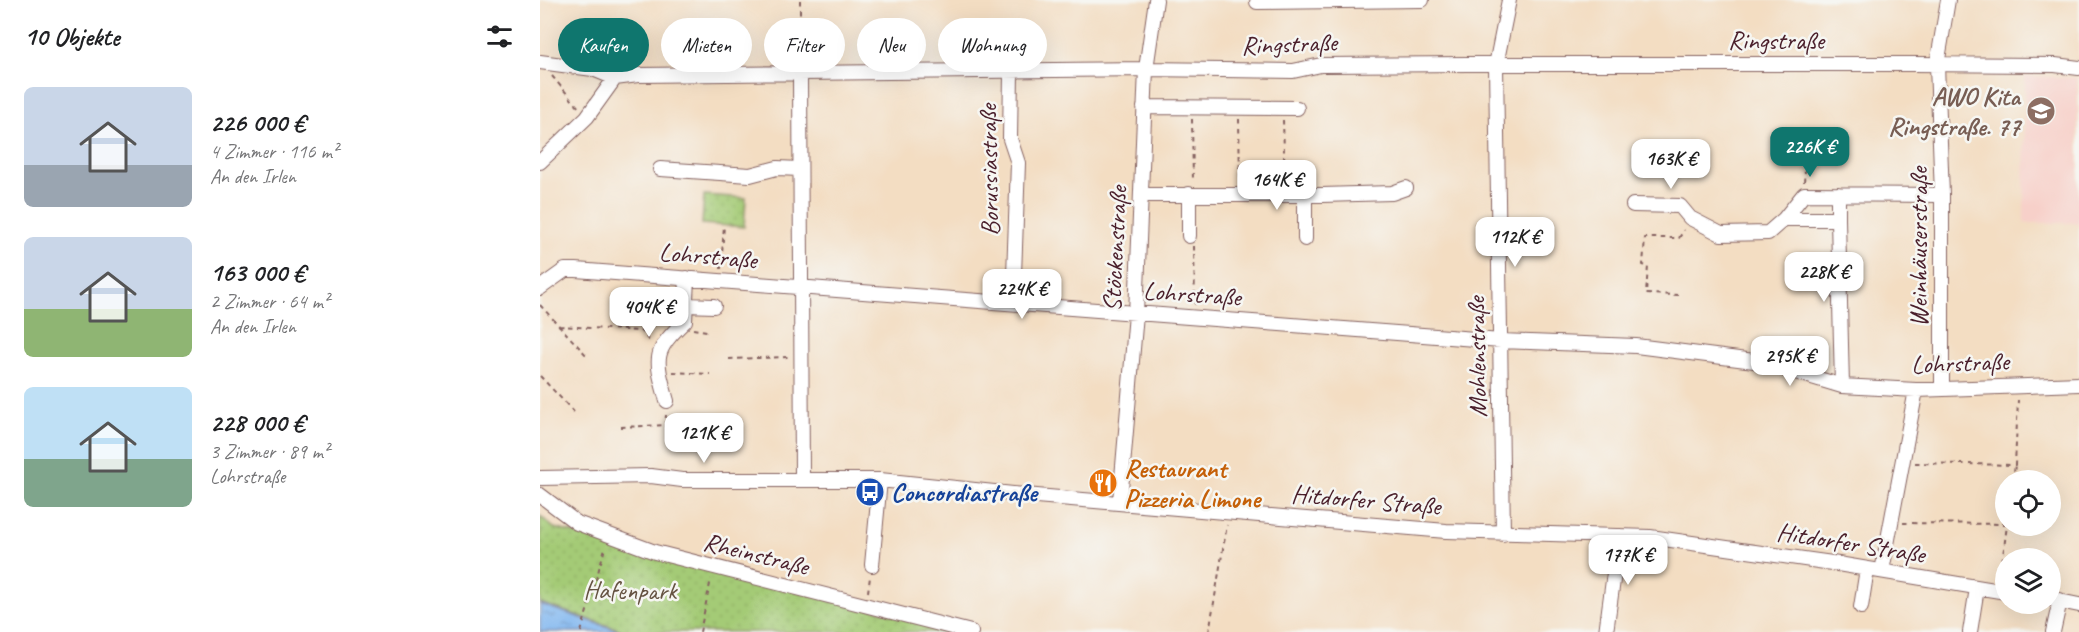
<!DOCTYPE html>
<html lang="de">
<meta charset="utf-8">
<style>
body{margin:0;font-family:Caveat,sans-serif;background:#f2f2f2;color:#202124;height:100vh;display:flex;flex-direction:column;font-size:22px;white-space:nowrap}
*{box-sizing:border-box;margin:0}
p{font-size:20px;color:#757577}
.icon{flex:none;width:33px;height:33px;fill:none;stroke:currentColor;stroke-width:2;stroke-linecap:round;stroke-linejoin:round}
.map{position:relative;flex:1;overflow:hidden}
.sheet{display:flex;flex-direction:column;background:#fff;width:540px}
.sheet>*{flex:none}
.guide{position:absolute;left:18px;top:18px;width:570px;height:54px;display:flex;gap:12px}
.tools{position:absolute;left:1455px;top:470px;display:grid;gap:12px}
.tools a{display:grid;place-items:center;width:66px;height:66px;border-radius:50%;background:#fff;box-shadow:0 6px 24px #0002;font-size:30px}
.price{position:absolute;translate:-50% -51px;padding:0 14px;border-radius:12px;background:#fff;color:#222;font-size:20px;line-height:39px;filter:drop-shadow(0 2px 3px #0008)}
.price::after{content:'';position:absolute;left:50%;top:36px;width:18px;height:14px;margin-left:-9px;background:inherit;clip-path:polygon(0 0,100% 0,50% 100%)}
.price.on{background:#0f766e;color:#fff}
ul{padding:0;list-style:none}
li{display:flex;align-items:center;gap:18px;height:150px;padding:0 24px}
li span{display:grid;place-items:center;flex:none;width:168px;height:120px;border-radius:9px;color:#555}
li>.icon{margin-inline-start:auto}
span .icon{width:72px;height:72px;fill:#fffc;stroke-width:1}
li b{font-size:26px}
h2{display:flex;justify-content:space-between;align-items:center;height:72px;padding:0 24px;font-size:26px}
.chip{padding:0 21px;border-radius:27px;background:#fff;box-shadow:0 6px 24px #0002;font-size:21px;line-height:54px}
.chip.on{background:#0f766e;color:#fff}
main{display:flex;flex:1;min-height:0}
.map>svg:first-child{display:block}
.built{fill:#f7d0c9}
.park{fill:url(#park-dots);stroke:#777550;stroke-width:1.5}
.water{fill:url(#water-ripples);stroke:#666b8e;stroke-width:1.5}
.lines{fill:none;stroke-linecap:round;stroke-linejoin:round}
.minor-casing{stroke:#856260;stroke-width:16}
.path{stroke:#856260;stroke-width:2;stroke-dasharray:4.5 4.5;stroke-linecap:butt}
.minor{stroke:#fff;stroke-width:14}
.labels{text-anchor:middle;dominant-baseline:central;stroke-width:5;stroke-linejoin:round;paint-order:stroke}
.street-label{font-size:26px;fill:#4a1f2b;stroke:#f6f6f2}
.education-label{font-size:26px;font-weight:bold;fill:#785e54;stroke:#f6f6f2;text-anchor:end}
.food-label{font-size:26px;font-weight:bold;fill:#c56008;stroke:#f6f6f2;text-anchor:start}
.transit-label{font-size:26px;font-weight:bold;fill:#164399;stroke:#f6f6f2;text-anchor:start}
.park-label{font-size:26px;fill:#655342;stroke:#f6f6f2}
</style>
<main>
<section class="sheet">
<h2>10 Objekte<svg class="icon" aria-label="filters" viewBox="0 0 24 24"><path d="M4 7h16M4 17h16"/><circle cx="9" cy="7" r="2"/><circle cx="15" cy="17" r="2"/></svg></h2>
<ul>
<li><span style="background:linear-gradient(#c9d6e8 65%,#9aa5b1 0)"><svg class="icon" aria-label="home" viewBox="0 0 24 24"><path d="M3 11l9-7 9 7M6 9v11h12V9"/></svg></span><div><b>226 000 €</b><p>4 Zimmer · 116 m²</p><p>An den Irlen</p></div></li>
<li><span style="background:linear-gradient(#c9d6e8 60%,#8fb573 0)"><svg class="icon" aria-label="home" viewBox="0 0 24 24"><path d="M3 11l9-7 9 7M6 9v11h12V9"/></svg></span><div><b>163 000 €</b><p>2 Zimmer · 64 m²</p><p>An den Irlen</p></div></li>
<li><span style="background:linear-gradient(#bfe0f5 60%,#7fa58c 0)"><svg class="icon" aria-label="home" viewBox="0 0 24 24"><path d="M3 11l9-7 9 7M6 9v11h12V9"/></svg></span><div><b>228 000 €</b><p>3 Zimmer · 89 m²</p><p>Lohrstraße</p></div></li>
</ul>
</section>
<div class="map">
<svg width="1539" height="632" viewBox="0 0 1539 632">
<defs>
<pattern id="park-dots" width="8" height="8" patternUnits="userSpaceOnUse" patternTransform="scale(1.5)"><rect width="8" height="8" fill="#a4cb76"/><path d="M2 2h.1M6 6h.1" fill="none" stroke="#8fae66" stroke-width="1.8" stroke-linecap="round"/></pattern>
<pattern id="water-ripples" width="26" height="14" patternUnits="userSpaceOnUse" patternTransform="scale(1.5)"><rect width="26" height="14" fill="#81b7f0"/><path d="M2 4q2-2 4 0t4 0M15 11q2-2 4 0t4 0" fill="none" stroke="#6c94c3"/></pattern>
</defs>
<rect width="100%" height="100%" fill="#f6f6f2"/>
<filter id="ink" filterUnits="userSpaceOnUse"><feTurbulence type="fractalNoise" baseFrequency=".0167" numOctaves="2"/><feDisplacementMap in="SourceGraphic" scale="12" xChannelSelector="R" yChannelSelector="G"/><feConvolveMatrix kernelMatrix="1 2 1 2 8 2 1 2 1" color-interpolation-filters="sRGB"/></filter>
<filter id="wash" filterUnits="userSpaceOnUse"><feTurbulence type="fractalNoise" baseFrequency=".008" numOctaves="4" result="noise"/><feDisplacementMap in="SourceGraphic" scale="24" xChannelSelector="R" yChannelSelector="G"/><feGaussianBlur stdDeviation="1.35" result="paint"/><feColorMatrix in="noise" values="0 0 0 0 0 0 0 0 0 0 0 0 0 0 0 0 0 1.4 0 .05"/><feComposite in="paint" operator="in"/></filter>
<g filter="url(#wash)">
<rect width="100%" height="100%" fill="#f3ddc2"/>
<path class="built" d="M 1485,76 L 1537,78 L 1539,223 L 1484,223 Z"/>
<path class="park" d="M 164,195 L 206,198 L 204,227 L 162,224 Z
M 0,516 L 14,528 L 424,632 L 87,632 L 0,603 Z"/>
<path class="water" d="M 0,604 L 83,632 L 0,632 Z"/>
</g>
<g filter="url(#ink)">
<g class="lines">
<g class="minor-casing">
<path id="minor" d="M 717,2 L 882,0
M 0,62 L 53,69 L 75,78
M 471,71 L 470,139 L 478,163 L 473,303
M 260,72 L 262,479
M 604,107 L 757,108
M 0,162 L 47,117 L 75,78 L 98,75 L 606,69 L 753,71 L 781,65 L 928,64 L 1374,64 L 1515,65 L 1539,68
M 120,169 L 210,175 L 237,168 L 260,169
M 649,194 L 649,236
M 602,195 L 782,195 L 852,193 L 866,188
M 765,195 L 765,239
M 1093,205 L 1140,206 L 1150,218 L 1181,234 L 1228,233 L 1244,219 L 1264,194 L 1402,195
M 1244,219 L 1298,219 L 1298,194
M 1298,219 L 1302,386
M 0,288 L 25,270 L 36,270 L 961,341 L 1096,346 L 1222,362 L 1302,386 L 1376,390 L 1539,384
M 146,305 L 174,306
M 1402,388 L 1402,195 L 1397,65 L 1408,0
M 127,401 C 115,358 112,352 145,321 L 147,278
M 0,478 L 111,476 L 142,480 L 340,480 L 473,494 L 906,531 L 1110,537 L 1292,563 L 1466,592
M 0,495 L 37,523 L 115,552 L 431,632
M 580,501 L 596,314 L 606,69 L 616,0
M 963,534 L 956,65 L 969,0
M 332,565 L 340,480
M 1342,571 L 1376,390
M 1510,599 L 1539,605
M 1321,607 L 1327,569
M 1066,632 L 1079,536
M 1430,632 L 1437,588
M 1513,632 L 1520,600"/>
</g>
<path class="path" d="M 260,0 L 260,61
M 12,76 L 39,108
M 652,119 L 653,182
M 699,119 L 700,183
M 743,120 L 745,183
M 1264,182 L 1265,170 L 1273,162
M 654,246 L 655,306
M 181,269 L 184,225
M 1138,295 L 1106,294 L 1108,266 L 1103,265 L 1105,238 L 1139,238 L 1144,230
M 0,305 L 48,357
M 19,326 L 101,331 L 110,342
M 153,329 L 167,331
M 189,359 L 248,357
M 133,372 L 170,374
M 0,376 L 34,412
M 81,427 L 170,423
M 125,427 L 126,415
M 1375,463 L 1475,465 L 1478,400
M 1473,480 L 1475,465
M 1363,523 L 1466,524
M 1460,579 L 1467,525
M 328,592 L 330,577
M 41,632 L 65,548
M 160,632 L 171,579
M 669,632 L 687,525"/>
<use href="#minor" class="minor"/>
</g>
</g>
<defs>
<g id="school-disc" transform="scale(1.5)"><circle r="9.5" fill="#8d6e63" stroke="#f6f6f2"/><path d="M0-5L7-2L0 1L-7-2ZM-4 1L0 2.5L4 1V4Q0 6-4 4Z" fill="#fff"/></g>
<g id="restaurant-disc" transform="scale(1.5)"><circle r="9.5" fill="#e8710a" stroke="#f6f6f2"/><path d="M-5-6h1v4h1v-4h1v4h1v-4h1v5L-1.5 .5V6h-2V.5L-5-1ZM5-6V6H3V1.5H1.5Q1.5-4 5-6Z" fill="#fff"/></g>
<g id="bus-disc" transform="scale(1.5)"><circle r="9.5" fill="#1a4fb4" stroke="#f6f6f2"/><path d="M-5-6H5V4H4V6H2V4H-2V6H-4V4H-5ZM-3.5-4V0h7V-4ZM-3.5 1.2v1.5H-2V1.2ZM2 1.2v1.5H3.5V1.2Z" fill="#fff"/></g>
</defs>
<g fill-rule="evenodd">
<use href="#school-disc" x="1501" y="111"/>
<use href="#restaurant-disc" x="563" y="483"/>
<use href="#bus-disc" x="330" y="492"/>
</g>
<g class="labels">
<g class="street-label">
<text x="1236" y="40">Ringstraße</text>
<text transform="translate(749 44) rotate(-2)">Ringstraße</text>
<text transform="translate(449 170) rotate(-91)">Borussiastraße</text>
<text transform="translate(1378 247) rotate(-90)">Weinhäuserstraße</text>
<text transform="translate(575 249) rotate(-87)">Stöckenstraße</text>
<text transform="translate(168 256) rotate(5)">Lohrstraße</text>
<text transform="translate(652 294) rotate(4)">Lohrstraße</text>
<text transform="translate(937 357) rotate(-91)">Mohlenstraße</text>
<text transform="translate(1420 363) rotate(-2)">Lohrstraße</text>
<text transform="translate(826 500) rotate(5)">Hitdorfer Straße</text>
<text transform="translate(1311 543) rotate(9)">Hitdorfer Straße</text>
<text transform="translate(216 554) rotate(14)">Rheinstraße</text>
</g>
<g class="education-label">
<text x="1480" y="96">AWO Kita<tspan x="1480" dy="30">Ringstraße. 77</tspan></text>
</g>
<g class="food-label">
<text x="584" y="468">Restaurant<tspan x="584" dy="30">Pizzeria Limone</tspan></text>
</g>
<g class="transit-label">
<text x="351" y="492">Concordiastraße</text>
</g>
<g class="park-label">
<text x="90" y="590">Hafenpark</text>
</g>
</g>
</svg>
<div class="tools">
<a><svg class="icon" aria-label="locate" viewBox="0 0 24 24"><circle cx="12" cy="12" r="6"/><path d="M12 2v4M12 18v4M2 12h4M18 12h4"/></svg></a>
<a><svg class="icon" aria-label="layers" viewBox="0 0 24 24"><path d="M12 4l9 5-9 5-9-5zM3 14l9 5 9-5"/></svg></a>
</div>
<b class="price on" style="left:1270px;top:178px">226K €</b>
<b class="price" style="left:1131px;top:190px">163K €</b>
<b class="price" style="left:737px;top:211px">164K €</b>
<b class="price" style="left:975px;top:268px">112K €</b>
<b class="price" style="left:1284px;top:303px">228K €</b>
<b class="price" style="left:482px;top:320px">224K €</b>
<b class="price" style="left:109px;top:338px">404K €</b>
<b class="price" style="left:1250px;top:387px">295K €</b>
<b class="price" style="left:164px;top:464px">121K €</b>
<b class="price" style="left:1088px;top:586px">177K €</b>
<div class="guide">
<a class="chip on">Kaufen</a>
<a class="chip">Mieten</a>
<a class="chip">Filter</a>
<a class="chip">Neu</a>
<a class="chip">Wohnung</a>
</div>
</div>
</main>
